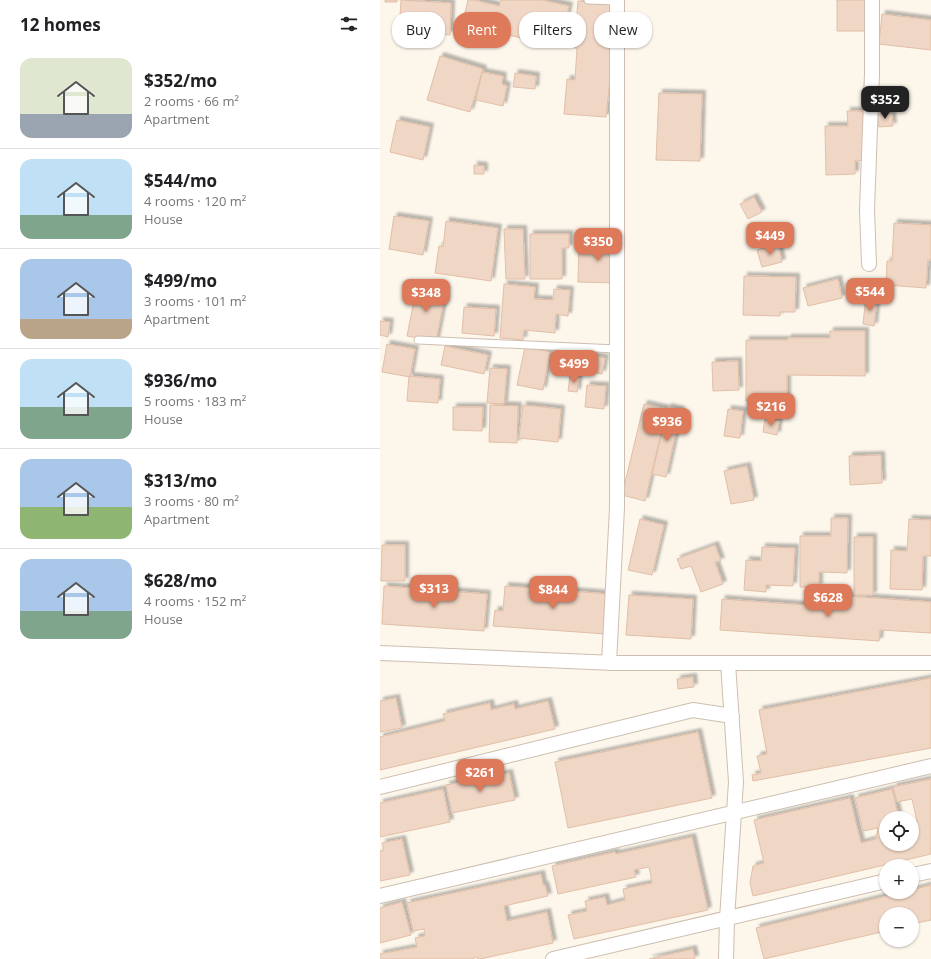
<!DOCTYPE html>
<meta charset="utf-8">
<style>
body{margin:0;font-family:"Open Sans",sans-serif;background:#f6f6f6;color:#202124;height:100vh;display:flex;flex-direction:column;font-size:15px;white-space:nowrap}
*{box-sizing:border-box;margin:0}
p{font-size:13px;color:#757577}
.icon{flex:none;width:22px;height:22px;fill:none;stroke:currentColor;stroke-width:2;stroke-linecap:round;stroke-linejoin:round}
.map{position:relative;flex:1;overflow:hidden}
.panel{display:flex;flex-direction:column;background:#fff;width:380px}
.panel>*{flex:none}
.hud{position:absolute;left:12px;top:12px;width:380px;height:36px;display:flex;gap:8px}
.tools{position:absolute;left:499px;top:811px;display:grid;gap:8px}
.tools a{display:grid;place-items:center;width:40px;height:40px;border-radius:50%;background:#fff;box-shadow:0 1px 3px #0004;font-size:20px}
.price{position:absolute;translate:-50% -34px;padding:0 9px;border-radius:8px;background:#de7959;color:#fff;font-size:13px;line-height:26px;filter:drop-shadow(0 1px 2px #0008)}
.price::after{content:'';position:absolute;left:50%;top:24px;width:12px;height:9px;margin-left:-6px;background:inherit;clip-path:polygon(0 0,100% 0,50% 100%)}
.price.on{background:#222;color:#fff}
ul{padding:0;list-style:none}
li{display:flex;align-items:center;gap:12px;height:100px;padding:0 20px}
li+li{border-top:1px solid #e0e0e0}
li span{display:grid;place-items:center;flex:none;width:112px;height:80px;border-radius:12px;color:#555}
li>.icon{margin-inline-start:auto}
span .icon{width:48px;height:48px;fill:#fffc;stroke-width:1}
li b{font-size:17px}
h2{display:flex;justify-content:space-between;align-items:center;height:48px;padding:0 20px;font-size:17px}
.chip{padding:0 14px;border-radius:16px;background:#fff;box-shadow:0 1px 3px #0004;font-size:14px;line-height:36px}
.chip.on{background:#de7959;color:#fff}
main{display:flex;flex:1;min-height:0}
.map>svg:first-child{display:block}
.building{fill:#f0d6c4;stroke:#e2bea6;filter:url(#shadow)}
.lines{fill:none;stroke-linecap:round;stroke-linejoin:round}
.lane-casing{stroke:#cebeb1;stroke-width:9}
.street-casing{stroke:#cebeb1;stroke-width:16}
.lane{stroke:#fff;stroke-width:7}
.street{stroke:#fff;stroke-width:14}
</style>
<main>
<section class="panel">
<h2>12 homes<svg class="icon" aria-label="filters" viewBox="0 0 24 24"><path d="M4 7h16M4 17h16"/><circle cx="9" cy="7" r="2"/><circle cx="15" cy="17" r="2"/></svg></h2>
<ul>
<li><span style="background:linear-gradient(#dfe7d0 70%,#9aa5b1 0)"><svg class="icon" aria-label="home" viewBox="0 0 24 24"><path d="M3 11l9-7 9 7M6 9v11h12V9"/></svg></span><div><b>$352/mo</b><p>2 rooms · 66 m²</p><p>Apartment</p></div></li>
<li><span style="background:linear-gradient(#bfe0f5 70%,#7fa58c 0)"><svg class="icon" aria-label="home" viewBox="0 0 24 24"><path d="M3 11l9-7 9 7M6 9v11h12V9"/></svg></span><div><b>$544/mo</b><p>4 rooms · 120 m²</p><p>House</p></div></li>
<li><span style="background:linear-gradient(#a9c7e8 75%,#b9a48a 0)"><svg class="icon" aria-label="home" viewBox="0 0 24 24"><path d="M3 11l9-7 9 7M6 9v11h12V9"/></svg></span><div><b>$499/mo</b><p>3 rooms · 101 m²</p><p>Apartment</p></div></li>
<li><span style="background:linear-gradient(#bfe0f5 60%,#7fa58c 0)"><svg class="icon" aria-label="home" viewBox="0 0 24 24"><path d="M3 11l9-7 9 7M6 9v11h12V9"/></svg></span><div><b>$936/mo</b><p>5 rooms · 183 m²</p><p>House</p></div></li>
<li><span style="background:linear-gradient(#a9c7e8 60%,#8fb573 0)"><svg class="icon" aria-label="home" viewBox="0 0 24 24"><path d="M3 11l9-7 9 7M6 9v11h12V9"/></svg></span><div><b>$313/mo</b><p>3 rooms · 80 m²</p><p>Apartment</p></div></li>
<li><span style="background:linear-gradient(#a9c7e8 65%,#7fa58c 0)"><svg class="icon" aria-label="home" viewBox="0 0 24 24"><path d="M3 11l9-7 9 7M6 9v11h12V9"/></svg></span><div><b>$628/mo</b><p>4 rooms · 152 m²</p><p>House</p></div></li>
</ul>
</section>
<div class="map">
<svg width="551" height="959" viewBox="0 0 551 959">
<defs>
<filter id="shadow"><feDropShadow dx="3.5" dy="-3.5" stdDeviation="1" flood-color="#0004"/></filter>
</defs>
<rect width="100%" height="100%" fill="#fcf6eb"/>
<path class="building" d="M 5,0 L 17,0 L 17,2 L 5,2 Z
M 21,0 L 71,3 L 70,35 L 19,32 Z
M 88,0 L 94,0 L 119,6 L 121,0 L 162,0 L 189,6 L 180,47 L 103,29 L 101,34 L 81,29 Z
M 457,0 L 489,0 L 489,31 L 457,31 Z
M 198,1 L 234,4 L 230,50 L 233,51 L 226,117 L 184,114 L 187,79 L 195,80 L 197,48 L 194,48 Z
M 502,14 L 551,20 L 551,50 L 499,44 Z
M 60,56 L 103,69 L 90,112 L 47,100 Z
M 102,72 L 123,76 L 122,84 L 127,86 L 123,106 L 96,100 Z
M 135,73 L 156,76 L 155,89 L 133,87 Z
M 279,93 L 322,94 L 320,161 L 276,160 Z
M 467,111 L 485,111 L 486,160 L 475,161 L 475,174 L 446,175 L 445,126 L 468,126 Z
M 512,114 L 513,126 L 499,127 L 497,115 Z
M 17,120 L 50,127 L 43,160 L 10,152 Z
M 94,165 L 104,166 L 104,174 L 94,174 Z
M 374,197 L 382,212 L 368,219 L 360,204 Z
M 14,216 L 49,221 L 43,255 L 9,249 Z
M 66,221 L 118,228 L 111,281 L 55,273 L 59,246 L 63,247 Z
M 514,223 L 551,225 L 551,260 L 548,260 L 546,288 L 506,285 L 507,261 L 512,261 Z
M 124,229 L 143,229 L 145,279 L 126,279 Z
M 150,234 L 189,234 L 189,248 L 182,248 L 182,279 L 150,279 Z
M 199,241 L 237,242 L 236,283 L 198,282 Z
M 398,244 L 402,262 L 382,267 L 377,250 Z
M 364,276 L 416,277 L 415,312 L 400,312 L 400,316 L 363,315 Z
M 458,279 L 462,298 L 428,306 L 423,288 Z
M 124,284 L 155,287 L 154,299 L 173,300 L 174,289 L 190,290 L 188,316 L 176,314 L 175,333 L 144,330 L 143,340 L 120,338 Z
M 37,285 L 66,290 L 56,341 L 27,336 Z
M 486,297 L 497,299 L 494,326 L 483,324 Z
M 84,307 L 116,309 L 114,336 L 82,333 Z
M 0,321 L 10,322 L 8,337 L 0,335 Z
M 450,331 L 485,331 L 485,376 L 407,375 L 407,401 L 366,401 L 366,340 L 408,340 L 408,338 L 450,338 Z
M 7,344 L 35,349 L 30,377 L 2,372 Z
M 65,346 L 108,355 L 104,374 L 61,365 Z
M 145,347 L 170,352 L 163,390 L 137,385 Z
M 191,352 L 225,358 L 222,374 L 188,368 Z
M 358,361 L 359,390 L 333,391 L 332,362 Z
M 110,368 L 127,369 L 124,404 L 107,403 Z
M 29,376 L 60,379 L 58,403 L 27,401 Z
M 190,376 L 199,377 L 197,392 L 188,391 Z
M 207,385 L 226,386 L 224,409 L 205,407 Z
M 264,404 L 287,409 L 265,501 L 242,495 Z
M 110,405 L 138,406 L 137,443 L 109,442 Z
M 143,405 L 181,409 L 178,442 L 139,438 Z
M 73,407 L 103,407 L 102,431 L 73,430 Z
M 288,407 L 301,410 L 286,477 L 272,474 Z
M 348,409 L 363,411 L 360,438 L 344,436 Z
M 385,419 L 399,421 L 397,435 L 383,432 Z
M 501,455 L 502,483 L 470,485 L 469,456 Z
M 367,466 L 374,500 L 351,504 L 344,471 Z
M 451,518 L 468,518 L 467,573 L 439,572 L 439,587 L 420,587 L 420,536 L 451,536 Z
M 260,519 L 284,525 L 272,575 L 248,570 Z
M 529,519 L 551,520 L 551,556 L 543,556 L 542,590 L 510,589 L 511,550 L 527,551 Z
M 474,537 L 493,537 L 493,595 L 474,595 Z
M 2,545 L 25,545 L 25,581 L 1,581 Z
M 335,545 L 341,561 L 335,562 L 343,584 L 321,592 L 311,566 L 301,569 L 297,559 Z
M 382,547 L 415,548 L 413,586 L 386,585 L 386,592 L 364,590 L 366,560 L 381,561 Z
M 4,586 L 107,594 L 104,631 L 2,624 Z
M 125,586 L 228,594 L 226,634 L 113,626 L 115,610 L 123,611 Z
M 249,595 L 313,599 L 311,639 L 246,635 Z
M 452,595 L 551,602 L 551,633 L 500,630 L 499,641 L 340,630 L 342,599 L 452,607 Z
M 313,677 L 314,687 L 298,689 L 297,679 Z
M 551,678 L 551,748 L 373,781 L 372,775 L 381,773 L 377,756 L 387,754 L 379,710 Z
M 16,698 L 22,728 L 0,732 L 0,701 Z
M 168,701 L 175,729 L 0,770 L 0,737 L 65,721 L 63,714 L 110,703 L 111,710 L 134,704 L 135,709 Z
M 318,732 L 332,798 L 188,828 L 175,762 Z
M 129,773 L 135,800 L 72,813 L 66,785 Z
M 551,779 L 551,854 L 373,896 L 370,883 L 373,866 L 384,863 L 374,820 L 470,798 L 481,843 L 496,839 L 498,828 L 483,831 L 475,798 L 512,789 L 519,818 L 506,818 L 506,844 L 532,844 L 532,832 L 539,830 L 532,799 L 517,802 L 513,787 Z
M 63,789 L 70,822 L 0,837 L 0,803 Z
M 312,837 L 328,910 L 194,939 L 188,915 L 207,911 L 205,901 L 225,897 L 227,905 L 245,900 L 243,889 L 272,883 L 269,867 L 254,870 L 256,877 L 178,894 L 172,866 L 235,852 L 236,854 Z
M 22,839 L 30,875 L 0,881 L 0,851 L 4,850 L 2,843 Z
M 161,874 L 163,885 L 165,885 L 168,896 L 124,906 L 127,921 L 167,912 L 173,943 L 100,959 L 98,959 L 97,957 L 91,959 L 0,959 L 0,954 L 37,947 L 35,938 L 45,936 L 44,929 L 33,931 L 27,903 Z
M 551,885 L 551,920 L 532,924 L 532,914 L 506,914 L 506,931 L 384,959 L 376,928 L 523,892 L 532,892 L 532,890 Z
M 22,902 L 31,935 L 0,943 L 0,908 Z
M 313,949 L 315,959 L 269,959 Z"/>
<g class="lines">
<g class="lane-casing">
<path id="lane" d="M 208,0 L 237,1
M 38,340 L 237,349"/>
</g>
<g class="street-casing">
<path id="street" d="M 489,264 L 487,210 L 492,74 L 492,0
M 0,653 L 235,663 L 551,663
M 229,663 L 237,508 L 237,0
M 0,787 L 313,710 L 352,716
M 532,875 L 551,871
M 0,896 L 551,766
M 173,959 L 506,881
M 346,959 L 347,919 L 356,782 L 348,663"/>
</g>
<use href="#lane" class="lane"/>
<use href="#street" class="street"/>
</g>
</svg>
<div class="tools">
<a><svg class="icon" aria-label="locate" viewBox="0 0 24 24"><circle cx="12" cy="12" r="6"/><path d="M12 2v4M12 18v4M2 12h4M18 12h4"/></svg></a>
<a>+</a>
<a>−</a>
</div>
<b class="price on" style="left:505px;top:120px">$352</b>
<b class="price" style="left:390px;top:256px">$449</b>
<b class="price" style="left:218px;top:262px">$350</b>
<b class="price" style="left:490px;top:312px">$544</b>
<b class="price" style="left:46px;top:313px">$348</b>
<b class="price" style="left:194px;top:384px">$499</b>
<b class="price" style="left:391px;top:427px">$216</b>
<b class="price" style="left:287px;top:442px">$936</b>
<b class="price" style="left:54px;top:609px">$313</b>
<b class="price" style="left:173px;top:610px">$844</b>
<b class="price" style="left:448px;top:618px">$628</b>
<b class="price" style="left:100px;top:793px">$261</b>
<div class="hud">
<a class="chip">Buy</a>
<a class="chip on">Rent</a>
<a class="chip">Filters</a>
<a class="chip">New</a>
</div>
</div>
</main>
